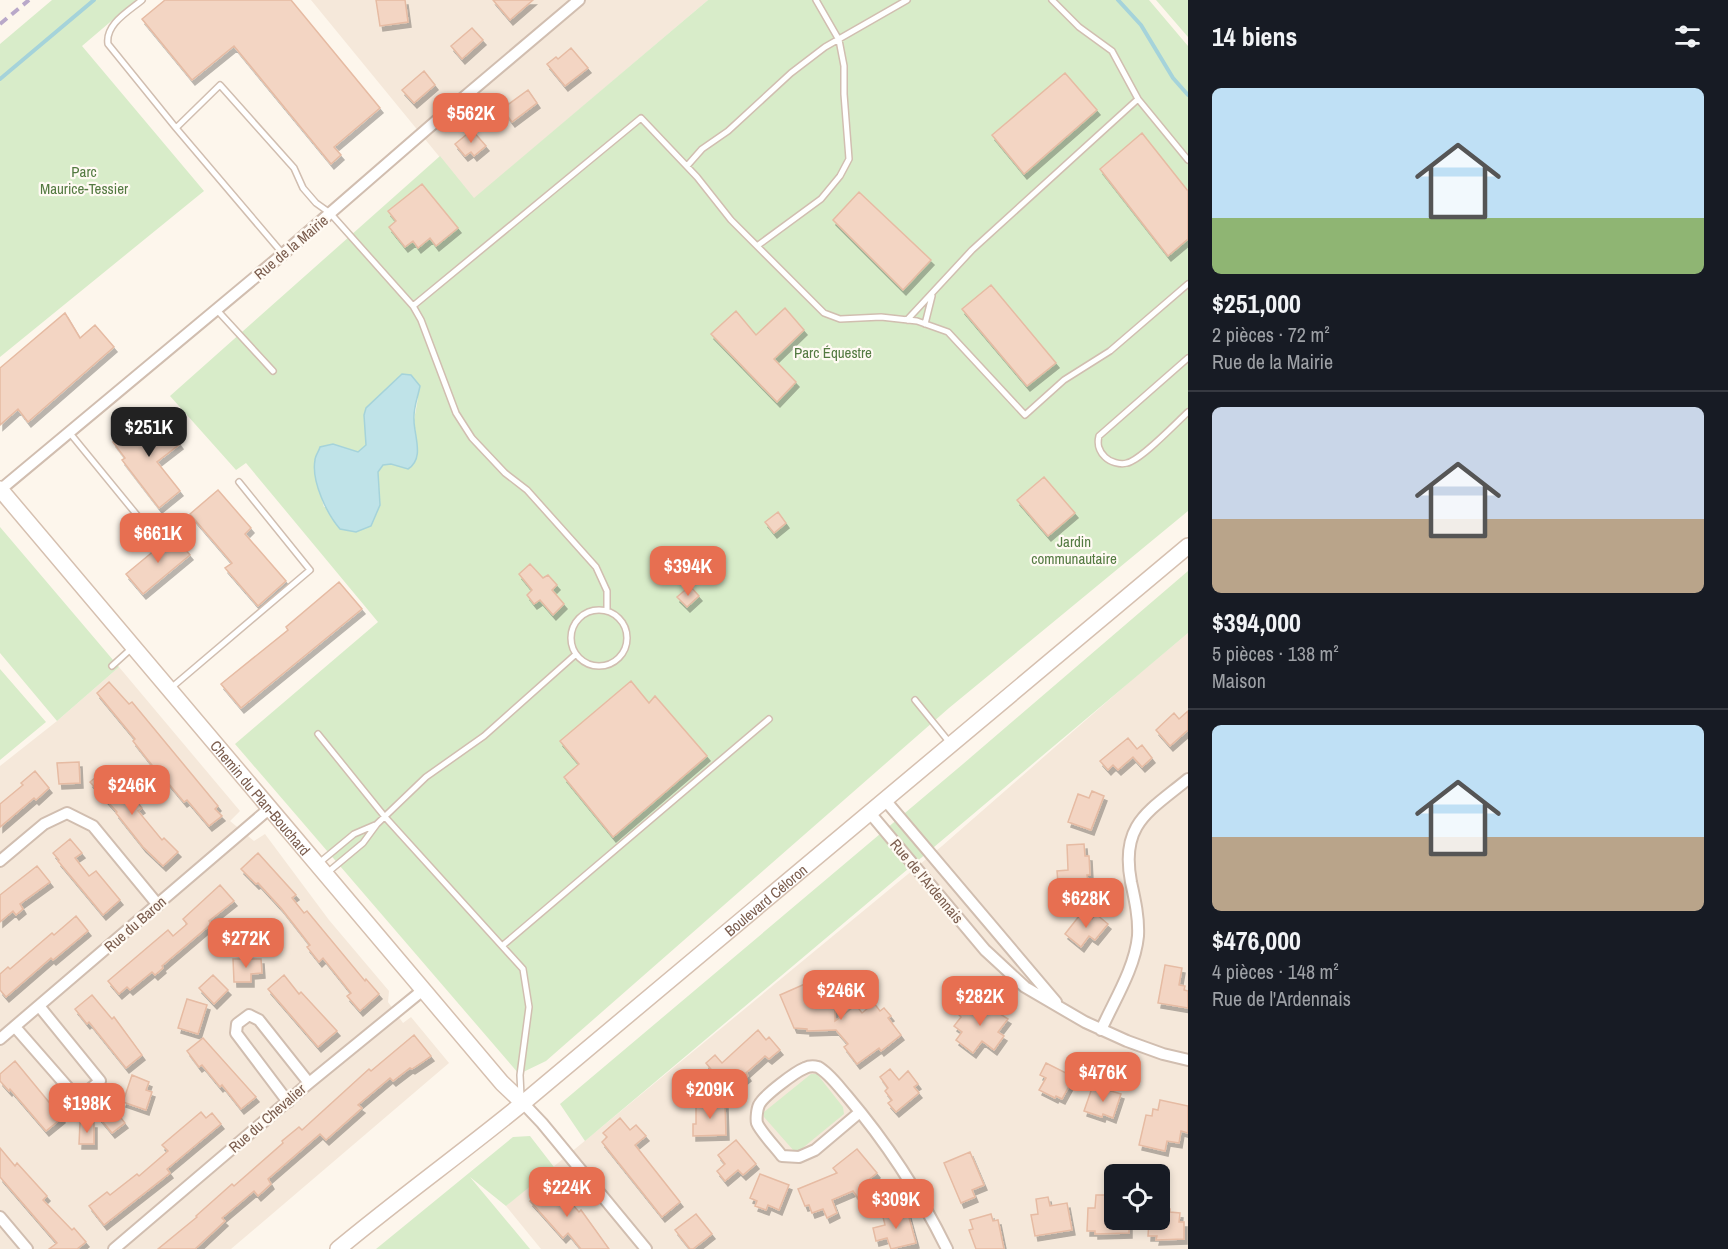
<!DOCTYPE html>
<html lang="fr">
<meta charset="utf-8">
<style>
body{margin:0;font-family:"Archivo Narrow",sans-serif;background:#242831;color:#f1f3f6;height:100vh;display:flex;flex-direction:column;font-size:22px;white-space:nowrap}
*{box-sizing:border-box;margin:0}
p{font-size:20px;color:#9ea1a6}
.icon{flex:none;width:33px;height:33px;fill:none;stroke:currentColor;stroke-width:2;stroke-linecap:round;stroke-linejoin:round}
.map{position:relative;flex:1;overflow:hidden}
.sheet{display:flex;flex-direction:column;background:#171b24;width:540px}
.sheet>*{flex:none}
.fabs{position:absolute;left:1104px;top:1164px;display:grid;gap:12px}
.fabs a{display:grid;place-items:center;width:66px;height:66px;border-radius:9px;background:#171b24;box-shadow:0 3px 9px #0003;font-size:30px}
.price{position:absolute;translate:-50% -51px;padding:0 14px;border-radius:12px;background:#e76f51;color:#fff;font-size:20px;line-height:39px;filter:drop-shadow(0 2px 3px #0008)}
.price::after{content:'';position:absolute;left:50%;top:36px;width:18px;height:14px;margin-left:-9px;background:inherit;clip-path:polygon(0 0,100% 0,50% 100%)}
.price.current{background:#222;color:#fff}
ul{padding:0;list-style:none}
li{display:grid;align-content:center;gap:12px;height:318px;padding:0 24px}
li+li{border-top:2px solid #363941}
li span{display:grid;place-items:center;height:186px;border-radius:9px;color:#555}
li>.icon{margin-inline-start:auto}
span .icon{width:108px;height:108px;fill:#fffc;stroke-width:1}
li b{font-size:26px}
h2{display:flex;justify-content:space-between;align-items:center;height:72px;padding:0 24px;font-size:26px}
main{display:flex;flex:1;min-height:0}
.map>svg:first-child{display:block}
.residential{fill:#f5e8da;fill-rule:evenodd}
.green{fill:#d8ecc9;fill-rule:evenodd}
.water{fill:#bfe3e8;stroke:#a5d3da;stroke-width:1.5}
.lines{fill:none;stroke-linecap:round;stroke-linejoin:round}
.stream{stroke:#a5d3da;stroke-width:4}
.building{fill:#f3d5c3;stroke:#e6bba3;stroke-width:1.5;filter:url(#shadow)}
.lane-casing{stroke:#d1beb0;stroke-width:8}
.street-casing{stroke:#d1beb0;stroke-width:14}
.secondary-casing{stroke:#d6c0b0;stroke-width:18}
.lane{stroke:#fff;stroke-width:5}
.street{stroke:#fff;stroke-width:10}
.secondary{stroke:#fff;stroke-width:15}
.rail{stroke:#b9a8c9;stroke-width:4;stroke-dasharray:9 6;stroke-linecap:butt}
.labels{text-anchor:middle;dominant-baseline:central;stroke-width:4.5;stroke-linejoin:round;paint-order:stroke}
.park-label{font-size:15px;fill:#537a41;stroke:#fffaf3}
.street-label{font-size:15px;fill:#7a5c4d;stroke:#fffaf3}
</style>
<main>
<div class="map">
<svg width="1188" height="1249" viewBox="0 0 1188 1249">
<defs>
<filter id="shadow"><feDropShadow dx="3" dy="5" stdDeviation="0" flood-color="#0004"/></filter>
</defs>
<rect width="100%" height="100%" fill="#fdf6ec"/>
<path class="residential" d="M 311,0 L 708,0 L 474,199 Z
M 1188,633 L 1188,1249 L 541,1249 L 506,1206 L 942,846 L 1134,678 ZM 1114,1174 L 1160,1174 L 1160,1220 L 1114,1220 Z
M 119,667 L 240,811 L 230,821 L 254,841 L 265,834 L 329,920 L 389,991 L 388,1002 L 403,1023 L 411,1017 L 449,1063 L 231,1249 L 0,1249 L 0,766 L 57,721 Z"/>
<path class="green" d="M 52,0 L 136,0 L 82,46 L 204,191 L 0,357 L 0,44 Z
M 708,0 L 1149,0 L 1188,46 L 1188,511 L 949,708 L 546,1061 L 519,1074 L 235,744 L 378,622 L 246,463 L 236,470 L 170,396 L 440,156 L 474,198 ZM 396,379 L 418,398 L 414,420 L 418,452 L 408,469 L 391,464 L 383,465 L 378,472 L 380,505 L 324,507 L 317,481 L 320,447 L 333,444 L 358,452 L 367,444 L 364,415 Z
M 1156,0 L 1188,0 L 1188,37 Z
M 0,527 L 119,667 L 57,721 L 0,653 Z
M 1188,571 L 1188,633 L 585,1141 L 560,1104 L 963,764 Z
M 0,669 L 46,722 L 0,760 Z
M 811,1074 L 817,1074 L 843,1107 L 844,1114 L 799,1151 L 794,1151 L 764,1117 L 764,1112 Z
M 530,1136 L 554,1167 L 506,1206 L 470,1177 L 530,1249 L 376,1249 L 513,1137 Z"/>
<path class="water" d="M 402,374 L 411,375 L 420,386 C 418,397 413,408 414,420 C 414,436 425,458 408,469 L 391,464 L 383,465 L 378,472 L 380,505 L 371,526 L 356,532 L 340,529 C 327,514 311,481 315,460 C 315,456 319,451 320,447 L 333,444 L 358,452 L 366,445 L 364,415 L 366,408 Z"/>
<g class="lines">
<path class="stream" d="M 1118,0 L 1141,25 L 1173,78 L 1188,95
M 0,79 L 94,0"/>
</g>
<path class="building" d="M 165,0 L 291,0 L 380,108 L 334,147 L 341,155 L 331,164 L 234,46 L 192,80 L 142,19 Z
M 376,0 L 405,0 L 408,22 L 380,26 Z
M 493,0 L 533,0 L 510,20 Z
M 472,28 L 483,40 L 462,59 L 451,46 Z
M 571,48 L 588,68 L 565,86 L 547,64 L 556,57 L 558,59 Z
M 424,71 L 435,85 L 414,103 L 402,90 Z
M 1065,73 L 1097,110 L 1024,174 L 992,135 Z
M 528,90 L 537,103 L 512,122 L 502,109 Z
M 472,130 L 486,146 L 474,156 L 471,152 L 465,156 L 455,144 Z
M 1142,133 L 1188,191 L 1188,239 L 1168,256 L 1100,169 Z
M 422,184 L 458,228 L 436,246 L 430,238 L 418,248 L 413,241 L 405,247 L 389,227 L 396,221 L 388,211 Z
M 859,192 L 931,260 L 903,290 L 833,220 Z
M 991,285 L 1056,363 L 1027,386 L 962,309 Z
M 785,308 L 804,330 L 774,359 L 796,382 L 777,402 L 711,334 L 736,311 L 756,335 Z
M 65,313 L 80,338 L 95,325 L 114,347 L 28,422 L 18,409 L 0,425 L 0,368 Z
M 145,417 L 152,426 L 161,419 L 180,444 L 157,462 L 180,491 L 159,508 L 122,460 L 125,458 L 113,442 Z
M 1044,477 L 1075,513 L 1048,536 L 1017,500 Z
M 218,490 L 251,528 L 245,534 L 286,581 L 258,606 L 225,568 L 232,563 L 190,514 Z
M 778,512 L 786,523 L 774,533 L 765,522 Z
M 173,535 L 190,555 L 143,594 L 126,574 Z
M 530,564 L 543,578 L 548,575 L 557,585 L 552,590 L 564,604 L 553,615 L 540,600 L 534,604 L 527,595 L 532,590 L 519,574 Z
M 339,582 L 362,609 L 241,708 L 221,684 L 288,630 L 286,627 Z
M 690,586 L 699,596 L 687,607 L 677,597 Z
M 631,681 L 649,703 L 655,696 L 707,756 L 613,837 L 564,777 L 579,764 L 560,741 Z
M 109,682 L 129,704 L 132,702 L 218,806 L 215,809 L 222,816 L 209,826 L 187,800 L 184,802 L 164,778 L 163,779 L 133,741 L 135,739 L 97,693 Z
M 1188,711 L 1188,730 L 1170,746 L 1156,730 L 1174,713 L 1179,719 Z
M 1128,738 L 1137,749 L 1142,745 L 1152,758 L 1142,767 L 1133,757 L 1118,770 L 1113,765 L 1108,770 L 1100,761 Z
M 79,762 L 80,783 L 59,784 L 57,763 Z
M 109,766 L 142,808 L 138,811 L 162,840 L 164,838 L 178,852 L 163,866 L 143,847 L 116,813 L 117,812 L 90,782 Z
M 35,771 L 49,788 L 36,800 L 34,798 L 0,827 L 0,804 L 23,785 L 21,783 Z
M 1092,791 L 1104,796 L 1091,830 L 1068,822 L 1078,794 L 1089,798 Z
M 70,839 L 82,853 L 75,858 L 89,876 L 96,871 L 120,900 L 103,915 L 58,861 L 59,860 L 53,853 Z
M 1084,844 L 1085,856 L 1089,856 L 1090,875 L 1087,875 L 1088,882 L 1058,883 L 1057,871 L 1068,870 L 1067,845 Z
M 258,853 L 296,895 L 292,898 L 304,913 L 307,911 L 365,981 L 366,979 L 379,994 L 360,1011 L 347,996 L 351,993 L 323,958 L 319,962 L 307,947 L 310,945 L 281,908 L 258,883 L 256,884 L 241,869 Z
M 37,866 L 50,882 L 20,904 L 23,909 L 16,915 L 13,911 L 0,922 L 0,895 Z
M 220,885 L 234,901 L 209,921 L 211,924 L 162,966 L 163,968 L 155,975 L 152,972 L 130,990 L 127,987 L 119,994 L 108,981 L 168,930 L 173,936 L 187,924 L 183,919 Z
M 1083,911 L 1092,919 L 1096,914 L 1108,924 L 1095,940 L 1089,936 L 1081,947 L 1065,934 Z
M 76,916 L 88,931 L 53,960 L 51,958 L 6,997 L 0,990 L 0,974 L 8,967 L 10,969 L 52,933 L 54,935 Z
M 233,959 L 261,959 L 262,973 L 251,974 L 251,982 L 234,982 Z
M 1165,965 L 1182,968 L 1179,985 L 1185,986 L 1184,990 L 1188,991 L 1188,1008 L 1158,1003 Z
M 213,975 L 228,990 L 214,1004 L 199,988 Z
M 284,975 L 299,994 L 301,992 L 337,1031 L 318,1047 L 268,989 Z
M 807,983 L 817,983 L 817,991 L 824,991 L 824,997 L 835,997 L 835,1021 L 856,1005 L 862,1013 L 874,1003 L 880,1011 L 884,1008 L 891,1016 L 888,1018 L 901,1035 L 881,1051 L 879,1048 L 857,1064 L 844,1047 L 848,1044 L 836,1030 L 807,1031 L 807,1029 L 794,1028 L 780,995 Z
M 92,995 L 112,1019 L 114,1017 L 142,1055 L 126,1068 L 89,1022 L 87,1024 L 75,1009 Z
M 187,999 L 207,1005 L 198,1034 L 178,1028 Z
M 980,1001 L 1008,1019 L 998,1032 L 1004,1036 L 994,1050 L 982,1041 L 973,1053 L 956,1040 L 962,1032 L 954,1026 L 961,1017 L 959,1015 L 967,1004 L 974,1009 Z
M 758,1030 L 766,1040 L 769,1037 L 780,1050 L 769,1059 L 765,1056 L 746,1073 L 748,1076 L 724,1096 L 708,1078 L 714,1073 L 706,1063 L 715,1055 L 722,1063 Z
M 414,1035 L 431,1056 L 424,1061 L 412,1069 L 410,1068 L 393,1081 L 390,1078 L 358,1105 L 362,1108 L 326,1140 L 320,1134 L 268,1179 L 271,1184 L 258,1196 L 254,1191 L 222,1218 L 225,1221 L 195,1249 L 158,1249 L 197,1217 L 196,1216 L 232,1184 L 234,1186 L 283,1143 L 282,1141 L 299,1127 L 302,1130 L 369,1069 L 371,1071 Z
M 203,1038 L 256,1097 L 241,1109 L 222,1085 L 220,1087 L 202,1065 L 199,1067 L 187,1051 Z
M 15,1061 L 62,1118 L 46,1131 L 10,1089 L 9,1091 L 0,1081 L 0,1074 Z
M 1046,1063 L 1074,1077 L 1062,1099 L 1056,1096 L 1055,1098 L 1039,1090 L 1046,1078 L 1040,1075 Z
M 890,1069 L 899,1080 L 908,1071 L 918,1084 L 914,1087 L 919,1093 L 896,1112 L 888,1103 L 892,1100 L 885,1091 L 888,1088 L 880,1077 Z
M 132,1075 L 149,1082 L 146,1090 L 152,1092 L 146,1110 L 123,1102 Z
M 1092,1088 L 1100,1091 L 1101,1088 L 1121,1094 L 1113,1118 L 1103,1114 L 1102,1117 L 1084,1111 Z
M 1160,1100 L 1188,1106 L 1188,1133 L 1181,1131 L 1179,1143 L 1167,1141 L 1165,1151 L 1139,1145 L 1146,1115 L 1152,1116 L 1153,1109 L 1158,1110 Z
M 696,1104 L 725,1104 L 726,1135 L 693,1136 L 693,1124 L 696,1124 Z
M 111,1105 L 125,1123 L 112,1133 L 98,1116 Z
M 201,1112 L 206,1118 L 212,1113 L 221,1124 L 167,1169 L 170,1173 L 104,1225 L 89,1206 L 107,1192 L 110,1195 L 137,1174 L 139,1176 L 168,1151 L 162,1145 Z
M 620,1118 L 630,1130 L 636,1125 L 646,1136 L 635,1145 L 680,1202 L 662,1217 L 602,1142 L 607,1137 L 603,1133 Z
M 80,1123 L 94,1123 L 94,1144 L 79,1144 Z
M 736,1140 L 756,1164 L 743,1175 L 738,1170 L 725,1181 L 717,1171 L 725,1164 L 718,1155 Z
M 0,1148 L 15,1166 L 17,1163 L 47,1196 L 43,1200 L 72,1230 L 74,1228 L 86,1242 L 77,1249 L 49,1249 L 57,1243 L 0,1177 Z
M 857,1149 L 877,1173 L 861,1186 L 865,1191 L 858,1198 L 853,1191 L 832,1200 L 837,1213 L 827,1218 L 823,1209 L 812,1213 L 809,1205 L 805,1206 L 798,1189 L 837,1173 L 833,1168 Z
M 970,1152 L 984,1185 L 972,1190 L 975,1197 L 961,1203 L 944,1163 Z
M 760,1174 L 789,1185 L 779,1210 L 768,1205 L 766,1210 L 755,1206 L 757,1201 L 750,1198 Z
M 544,1182 L 550,1190 L 556,1185 L 579,1212 L 581,1210 L 609,1249 L 581,1249 L 568,1233 L 563,1238 L 530,1201 L 537,1195 L 534,1191 Z
M 1096,1195 L 1108,1195 L 1107,1206 L 1114,1206 L 1114,1220 L 1129,1220 L 1129,1233 L 1095,1234 L 1095,1231 L 1087,1231 L 1088,1208 L 1095,1208 Z
M 1048,1197 L 1050,1206 L 1067,1203 L 1072,1230 L 1035,1236 L 1031,1215 L 1038,1214 L 1036,1199 Z
M 1160,1209 L 1170,1209 L 1170,1212 L 1180,1213 L 1179,1222 L 1184,1222 L 1184,1239 L 1156,1240 L 1157,1236 L 1148,1236 L 1149,1220 L 1160,1220 Z
M 907,1210 L 916,1243 L 891,1249 L 887,1238 L 876,1241 L 873,1228 L 885,1225 L 883,1217 Z
M 696,1214 L 712,1234 L 693,1249 L 690,1249 L 675,1230 Z
M 991,1214 L 993,1221 L 998,1220 L 1004,1249 L 976,1249 L 969,1230 L 973,1229 L 970,1220 Z"/>
<g class="lines">
<g class="lane-casing">
<path id="lane" d="M 142,0 C 129,11 105,24 108,44 L 176,128
M 1138,99 L 1188,160
M 687,166 L 702,149 L 728,131 L 791,73 L 825,47 L 907,0
M 757,246 L 821,199 L 840,176 L 849,159 L 844,94 L 844,66 L 839,40 L 816,0
M 283,254 L 176,128 L 220,85 L 294,168 L 303,188 L 316,203 L 330,213 L 413,306 L 421,320 L 456,413 L 472,438 L 505,473 L 527,490 L 596,567 L 607,591 L 607,611
M 413,306 L 641,118 L 697,177 L 731,220 L 824,313 L 840,319 L 881,317 L 917,321 L 948,332 L 1025,415 L 1064,380 L 1110,351 L 1188,284
M 216,309 L 273,371
M 907,320 L 972,250 L 1138,99 L 1112,51 L 1079,27 L 1052,0
M 925,324 L 932,296
M 1188,358 L 1099,436 C 1097,444 1098,450 1105,457 C 1110,462 1120,465 1127,463 C 1141,460 1175,424 1188,412
M 69,432 L 141,520
M571 638a28 28 0 1 1 56 0a28 28 0 1 1-56 0Z
M 112,666 L 133,647
M 171,688 L 310,570 L 239,482
M 915,700 L 950,743
M 318,734 L 385,817 L 523,969 L 529,1007 L 520,1075 L 521,1096
M 319,863 L 354,834 L 375,825
M 327,873 L 363,843 L 377,824 L 426,777 L 484,736 L 575,655
M 502,946 L 769,719"/>
</g>
<g class="street-casing">
<path id="street" d="M 0,490 L 283,254 L 450,109 L 579,0
M 885,800 L 1056,1002
M 870,813 L 985,950 L 1025,987 L 1085,1022 L 1127,1041 L 1163,1054 L 1188,1060
M 0,861 L 44,824 L 67,813 L 93,826 L 158,905
M 15,1027 L 78,1099 L 100,1081 L 39,1006
M 1101,1030 C 1114,1001 1135,968 1138,936 C 1139,918 1135,900 1131,882 C 1120,824 1148,812 1188,779
M 0,1039 L 270,808
M 288,1102 L 236,1033 L 237,1024 L 249,1015 L 259,1020 L 309,1083
M 523,1103 L 542,1123 L 646,1249
M 860,1112 L 815,1150 L 799,1157 L 782,1156 C 776,1148 760,1131 757,1123 C 756,1119 757,1109 759,1105 C 763,1096 795,1072 805,1068 C 809,1066 814,1066 818,1067 C 829,1073 839,1087 847,1096 C 887,1143 920,1194 947,1249
M 0,1217 L 27,1249
M 114,1249 L 309,1083 L 423,990"/>
</g>
<g class="secondary-casing">
<g id="secondary">
<path id="s1" d="M 0,489 L 502,1083 L 523,1103"/>
<path id="s2" d="M 338,1249 C 398,1199 462,1153 523,1103 L 1188,546"/>
</g>
</g>
<use href="#lane" class="lane"/>
<use href="#street" class="street"/>
<use href="#secondary" class="secondary"/>
<path class="rail" d="M 0,24 L 29,0"/>
</g>
<g class="labels">
<g class="park-label">
<text x="84" y="171">Parc<tspan x="84" dy="17">Maurice-Tessier</tspan></text>
<text x="833" y="352">Parc Équestre</text>
<text x="1074" y="541">Jardin<tspan x="1074" dy="17">communautaire</tspan></text>
</g>
<g class="street-label">
<text transform="translate(291 247) rotate(-40)">Rue de la Mairie</text>
<text stroke="none"><textPath href="#s1" startOffset="404">Chemin du Plan-Bouchard</textPath></text>
<text transform="translate(927 881) rotate(50)">Rue de l'Ardennais</text>
<text stroke="none"><textPath href="#s2" startOffset="552">Boulevard Céloron</textPath></text>
<text transform="translate(135 924) rotate(-41)">Rue du Baron</text>
<text transform="translate(267 1118) rotate(-41)">Rue du Chevalier</text>
</g>
</g>
</svg>
<div class="fabs">
<a><svg class="icon" aria-label="locate" viewBox="0 0 24 24"><circle cx="12" cy="12" r="6"/><path d="M12 2v4M12 18v4M2 12h4M18 12h4"/></svg></a>
</div>
<b class="price" style="left:471px;top:144px">$562K</b>
<b class="price current" style="left:149px;top:458px">$251K</b>
<b class="price" style="left:158px;top:564px">$661K</b>
<b class="price" style="left:688px;top:597px">$394K</b>
<b class="price" style="left:132px;top:816px">$246K</b>
<b class="price" style="left:1086px;top:929px">$628K</b>
<b class="price" style="left:246px;top:969px">$272K</b>
<b class="price" style="left:841px;top:1021px">$246K</b>
<b class="price" style="left:980px;top:1027px">$282K</b>
<b class="price" style="left:1103px;top:1103px">$476K</b>
<b class="price" style="left:710px;top:1120px">$209K</b>
<b class="price" style="left:87px;top:1134px">$198K</b>
<b class="price" style="left:567px;top:1218px">$224K</b>
<b class="price" style="left:896px;top:1230px">$309K</b>
</div>
<section class="sheet">
<h2>14 biens<svg class="icon" aria-label="filters" viewBox="0 0 24 24"><path d="M4 7h16M4 17h16"/><circle cx="9" cy="7" r="2"/><circle cx="15" cy="17" r="2"/></svg></h2>
<ul>
<li><span style="background:linear-gradient(#bfe0f5 70%,#8fb573 0)"><svg class="icon" aria-label="home" viewBox="0 0 24 24"><path d="M3 11l9-7 9 7M6 9v11h12V9"/></svg></span><div><b>$251,000</b><p>2 pièces · 72 m²</p><p>Rue de la Mairie</p></div></li>
<li><span style="background:linear-gradient(#c9d6e8 60%,#b9a48a 0)"><svg class="icon" aria-label="home" viewBox="0 0 24 24"><path d="M3 11l9-7 9 7M6 9v11h12V9"/></svg></span><div><b>$394,000</b><p>5 pièces · 138 m²</p><p>Maison</p></div></li>
<li><span style="background:linear-gradient(#bfe0f5 60%,#b9a48a 0)"><svg class="icon" aria-label="home" viewBox="0 0 24 24"><path d="M3 11l9-7 9 7M6 9v11h12V9"/></svg></span><div><b>$476,000</b><p>4 pièces · 148 m²</p><p>Rue de l'Ardennais</p></div></li>
</ul>
</section>
</main>
